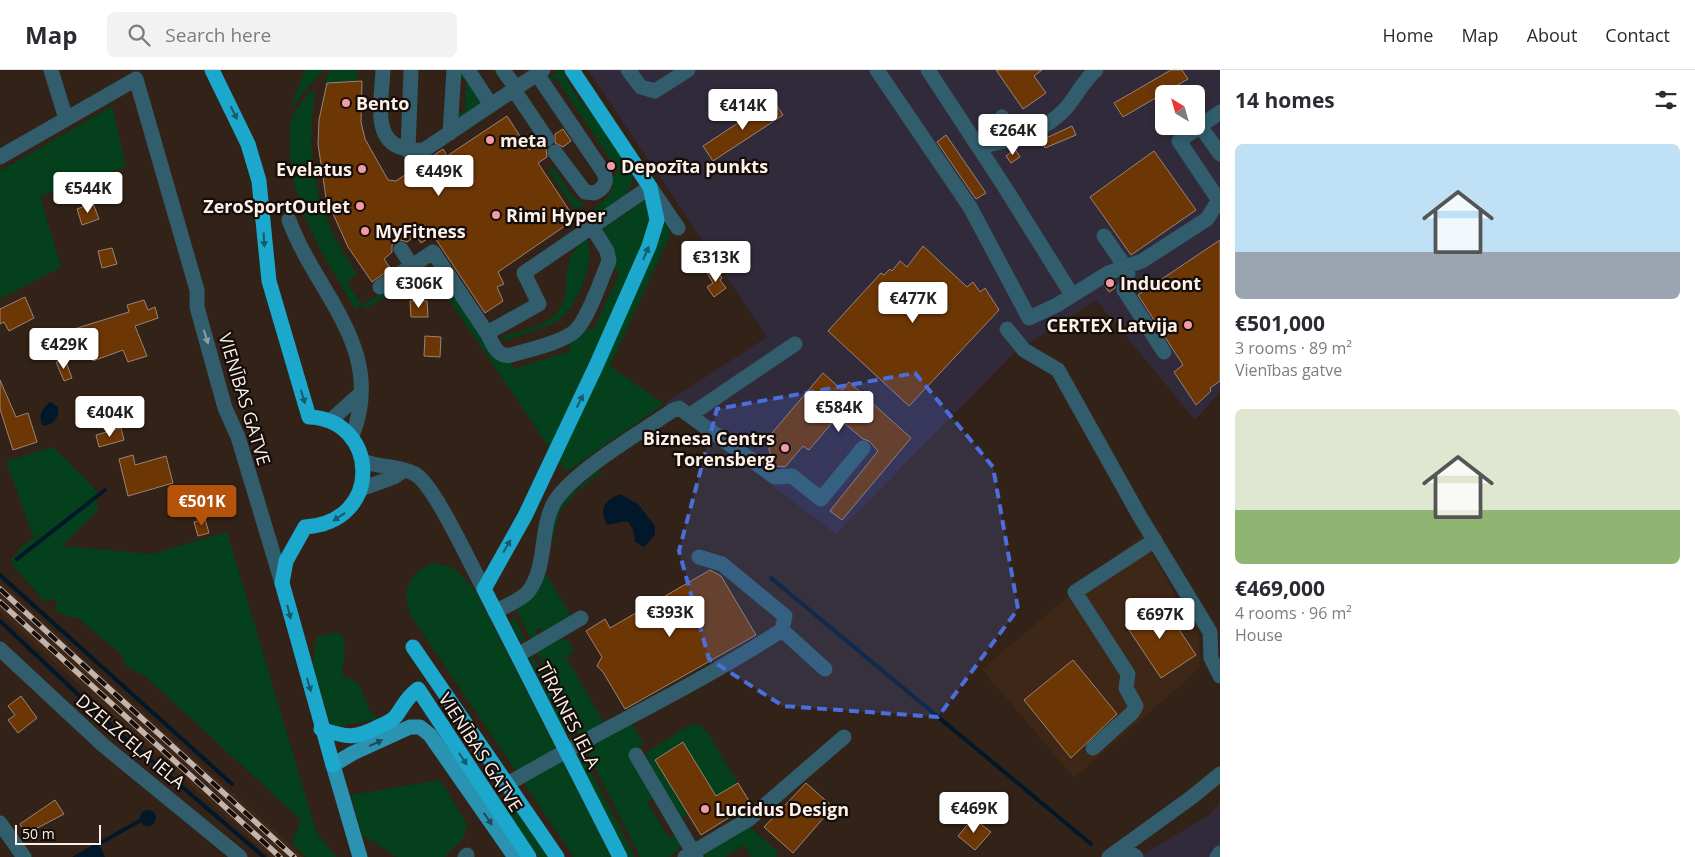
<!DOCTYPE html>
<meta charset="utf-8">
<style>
body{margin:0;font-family:"Open Sans",sans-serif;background:#f2f2f3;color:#2b2b33;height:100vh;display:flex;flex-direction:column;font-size:19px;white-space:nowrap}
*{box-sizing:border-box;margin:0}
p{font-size:16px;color:#7c7c81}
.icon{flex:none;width:28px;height:28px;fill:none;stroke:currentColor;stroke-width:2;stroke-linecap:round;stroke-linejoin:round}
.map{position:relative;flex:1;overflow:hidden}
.details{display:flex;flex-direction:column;background:#fff;width:475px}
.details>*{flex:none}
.needle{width:32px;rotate:323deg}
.tools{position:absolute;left:1155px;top:15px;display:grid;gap:10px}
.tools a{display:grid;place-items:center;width:50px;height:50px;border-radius:8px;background:#fff;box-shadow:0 2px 8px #0003;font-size:25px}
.scale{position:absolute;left:15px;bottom:12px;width:86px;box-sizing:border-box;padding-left:5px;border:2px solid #fcf0e8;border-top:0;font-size:14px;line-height:18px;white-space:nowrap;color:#fcf0e8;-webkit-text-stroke:4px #150d09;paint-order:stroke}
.price{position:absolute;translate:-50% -42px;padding:0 11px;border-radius:5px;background:#fff;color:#222;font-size:16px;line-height:32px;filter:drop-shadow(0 1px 2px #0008)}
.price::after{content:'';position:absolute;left:50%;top:30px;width:15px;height:11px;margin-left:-8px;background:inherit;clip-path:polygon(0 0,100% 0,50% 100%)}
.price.current{background:#b45309;color:#fff}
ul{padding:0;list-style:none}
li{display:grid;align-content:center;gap:10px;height:265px;padding:0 15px}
li span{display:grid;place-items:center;height:155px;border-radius:8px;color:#555}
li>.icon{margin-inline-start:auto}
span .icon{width:90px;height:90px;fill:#fffc;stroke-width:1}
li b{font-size:21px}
h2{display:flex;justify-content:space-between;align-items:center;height:60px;padding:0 15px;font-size:21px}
header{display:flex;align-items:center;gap:30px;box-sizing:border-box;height:70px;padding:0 25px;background:#fff;border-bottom:1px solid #e1e1e2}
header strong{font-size:24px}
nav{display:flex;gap:28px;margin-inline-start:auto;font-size:18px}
.search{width:350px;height:45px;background:#f2f2f3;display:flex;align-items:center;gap:12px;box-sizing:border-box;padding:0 18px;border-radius:8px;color:#7c7c81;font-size:19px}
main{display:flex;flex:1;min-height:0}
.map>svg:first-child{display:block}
.built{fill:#3e2717}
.industrial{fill:#312a3a;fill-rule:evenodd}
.green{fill:#03401b}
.water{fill:#00182a}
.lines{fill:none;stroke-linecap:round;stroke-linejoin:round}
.stream{stroke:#00182a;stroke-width:4}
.building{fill:#6d3605;stroke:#9a8477}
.minor{stroke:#315d6c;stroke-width:15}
.major{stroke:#2993b1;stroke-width:15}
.highway{stroke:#1ba8cc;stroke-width:15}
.rail-casing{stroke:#c3b5ac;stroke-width:5.5}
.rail{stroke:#150d09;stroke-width:4;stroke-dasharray:11;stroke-linecap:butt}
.oneway{fill:#185a6a}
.oneway2{fill:#8c9fa4}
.oneway3{fill:#1e4955}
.marked{fill:#4a6edb;fill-opacity:0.2;stroke:#4a6edb;stroke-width:4;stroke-dasharray:10 6;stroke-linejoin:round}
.poi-dot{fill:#f39aa8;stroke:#150d09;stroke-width:2}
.labels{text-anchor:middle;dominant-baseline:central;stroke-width:4.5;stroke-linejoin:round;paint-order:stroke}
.poi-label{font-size:18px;font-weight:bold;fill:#fcf0e8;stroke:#150d09;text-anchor:start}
.street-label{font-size:18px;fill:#fcf0e8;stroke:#150d09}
</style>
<header>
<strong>Map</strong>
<div class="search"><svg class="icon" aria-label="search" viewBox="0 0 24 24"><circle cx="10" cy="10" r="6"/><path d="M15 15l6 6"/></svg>Search here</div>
<nav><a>Home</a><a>Map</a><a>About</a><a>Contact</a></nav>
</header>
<main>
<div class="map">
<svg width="1220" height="787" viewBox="0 0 1220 787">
<rect width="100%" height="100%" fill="#332217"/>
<path class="built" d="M 1142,465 L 1199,568 L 1200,598 L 1074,708 L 982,599 Z
M 0,511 L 83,588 L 304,787 L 270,787 L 68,605 L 0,542 Z"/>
<path class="industrial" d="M 588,0 L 1220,0 L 1220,322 L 1195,350 L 1096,230 L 1014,283 L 836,464 L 664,334 L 767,267 ZM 1164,24 L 1196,24 L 1196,56 L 1164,56 Z
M 1220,732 L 1220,787 L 1138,787 L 1211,744 Z"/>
<path class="green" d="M 305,0 L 323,0 L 290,39 Z
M 330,0 L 356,0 L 358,11 L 324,13 Z
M 557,0 L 562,0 L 576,26 L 599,51 L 631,100 C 639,127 606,140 588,153 L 580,151 L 608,127 L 613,117 L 612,107 L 619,102 L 556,8 L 549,12 L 547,9 L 557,2 Z
M 461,4 L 463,4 L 482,33 L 462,48 L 458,48 L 457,43 L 465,43 L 466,9 L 458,9 Z
M 310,21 L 313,21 L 315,24 C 304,93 318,147 357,204 L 347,212 L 362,235 L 422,199 L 432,198 L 444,210 L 498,291 L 511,291 L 514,299 L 570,281 L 568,272 L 585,257 L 593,260 L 620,202 L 612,198 L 615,181 L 604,163 L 604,158 L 644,131 L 649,131 L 657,136 L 671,163 L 610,296 L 664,334 L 566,402 L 433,206 L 426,204 L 365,239 L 362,235 L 355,239 C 325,187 289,136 290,73 C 290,66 289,57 291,50 C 294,40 304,30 310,21 Z
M 112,36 L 126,97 L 40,126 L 61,197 L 0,229 L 0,101 Z
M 553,97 L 573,127 L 584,134 L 578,139 L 574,138 L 548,100 Z
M 586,168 C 598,187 576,241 557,251 C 542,260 522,264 506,270 L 503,269 L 502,266 C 519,261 543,257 556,244 C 576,225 554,193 586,168 Z
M 53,377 L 97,421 L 97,441 L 62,476 L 152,484 L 227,462 L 316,761 L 336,787 L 306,787 L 292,773 L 301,750 L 145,606 L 126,596 L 121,584 L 78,548 L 71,548 L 55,540 L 57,529 L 44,531 L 14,497 L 11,490 L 21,477 L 48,457 L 33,467 L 6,391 Z
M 598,401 L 601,403 L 574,424 L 560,442 L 544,501 L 572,547 L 544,563 L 540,557 L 535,560 L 538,567 L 532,571 L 516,540 L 559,438 L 566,428 Z
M 432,493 L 454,498 L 476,522 L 611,787 L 574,787 L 411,546 C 400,521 408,505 432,493 Z
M 513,545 L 526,572 L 521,571 C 515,564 509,555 513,545 Z
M 336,562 L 343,565 L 345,582 L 342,605 L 358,613 L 371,642 L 378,649 L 332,658 L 313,597 L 316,567 Z
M 558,568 L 568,571 L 574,581 L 566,587 L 605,654 L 580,666 L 536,581 Z
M 532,584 L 574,667 L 564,660 L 530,590 Z
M 631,653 L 644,674 L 629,683 L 655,726 L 647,732 L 669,768 L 675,764 L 680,774 L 678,781 L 668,787 L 640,787 L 584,675 Z
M 696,654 L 702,656 L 707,662 L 738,713 L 716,726 L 683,672 L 655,690 L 688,744 L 681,749 L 646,687 L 648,681 L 690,655 Z
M 580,680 L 635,787 L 629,787 L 579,689 Z
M 440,710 L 467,754 L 463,768 L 444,787 L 398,787 L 362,765 L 351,725 Z
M 502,735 L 516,741 L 548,787 L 538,787 Z
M 749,756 L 779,783 L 776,787 L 751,787 L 744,775 L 725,787 L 705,787 L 705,784 Z"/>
<path class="water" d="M 50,332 L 58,337 L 58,345 L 53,353 L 43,356 C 37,347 43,337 50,332 Z
M 620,424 L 638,434 L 655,456 L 655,465 L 644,477 L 635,472 L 633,459 L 628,452 C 620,450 614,456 607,454 C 598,439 605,430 620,424 Z
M140 748a8 8 0 1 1 16 0a8 8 0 1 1-16 0Z
M 98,772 L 105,787 L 72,787 Z"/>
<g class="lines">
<path class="stream" d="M 17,489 L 105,420
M 0,505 L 232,714
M 771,508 L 1091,774
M 0,551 L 119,663 L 264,787
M 95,776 L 143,749"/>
</g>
<path class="building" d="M 996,0 L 1042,0 L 1034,6 L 1046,23 L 1023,39 Z
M 1171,0 L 1182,0 L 1188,9 L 1123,47 L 1114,33 Z
M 362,11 L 361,52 L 365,69 L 388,110 L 396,111 L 443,79 L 447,86 L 507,46 L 529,80 L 539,74 L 546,78 L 547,87 L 538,93 L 575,149 L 498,202 L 504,214 L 497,217 L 503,231 L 485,243 L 433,165 L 421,173 L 416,165 L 407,172 L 401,170 L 396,171 L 392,175 L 392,182 L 384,189 L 391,199 L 372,212 L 348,177 L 326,128 L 318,74 L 319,50 L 327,13 Z
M 773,30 L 783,45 L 713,91 L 703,76 Z
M 1072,56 L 1076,65 L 1045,78 L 1042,70 Z
M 563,59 L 571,71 L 563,77 L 555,73 L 555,64 Z
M 946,65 L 986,123 L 976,129 L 937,72 Z
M 1015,79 L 1020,87 L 1011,93 L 1006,86 Z
M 1154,81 L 1196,140 L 1131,185 L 1090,127 Z
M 93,133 L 99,149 L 82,155 L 77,139 Z
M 1220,170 L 1220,311 L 1210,318 L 1211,321 L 1196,335 L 1174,302 L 1183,295 L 1138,225 Z
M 923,176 L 967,217 L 973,212 L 980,222 L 985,218 L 999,240 L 909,336 L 828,261 L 881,203 L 884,205 L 890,199 L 892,201 L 900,191 L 907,197 Z
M 112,178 L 117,194 L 102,198 L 98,181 Z
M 715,197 L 722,208 L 720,210 L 726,218 L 714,227 L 707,217 L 713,213 L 707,203 Z
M 1115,210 L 1115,218 L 1109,222 L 1105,216 Z
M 25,227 L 34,248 L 9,261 L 4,252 L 0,254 L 0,239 Z
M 144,230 L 148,240 L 155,237 L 158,248 L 135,256 L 147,286 L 128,292 L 123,280 L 93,291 L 88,276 L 81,278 L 74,259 L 129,242 L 127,235 Z
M 410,231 L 427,231 L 428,247 L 411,247 Z
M 425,266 L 441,267 L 440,287 L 424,286 Z
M 65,289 L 72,308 L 64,311 L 56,292 Z
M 823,303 L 842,320 L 849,312 L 911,368 L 842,450 L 830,441 L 878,381 L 869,371 L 863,369 L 837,347 L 809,380 L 803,376 L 785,397 L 775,396 L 769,380 L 772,363 Z
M 0,310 L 16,347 L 28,343 L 37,372 L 13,380 L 0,339 Z
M 121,358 L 124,370 L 99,377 L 96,365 Z
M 133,385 L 135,395 L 166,386 L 173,413 L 128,426 L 119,389 Z
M 205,449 L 209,463 L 198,466 L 194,452 Z
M 710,500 L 721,506 L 756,565 L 625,639 L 603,602 L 597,596 L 602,587 L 586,561 L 605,549 L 610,558 Z
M 1160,531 L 1196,585 L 1161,608 L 1125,554 Z
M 1073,590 L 1117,644 L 1071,688 L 1024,630 Z
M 21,626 L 37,648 L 18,663 L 8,650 L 15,645 L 8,636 Z
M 683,672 L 716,726 L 738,713 L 751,734 L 701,765 L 655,690 Z
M 806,713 L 833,737 L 793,783 L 764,757 Z
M 55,730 L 64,744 L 26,764 L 20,754 Z
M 973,748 L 991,762 L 975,780 L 958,766 Z"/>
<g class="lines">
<path class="minor" d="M 51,0 L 66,49
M 383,0 C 381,39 369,83 424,80 L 543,0
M 468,0 L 491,35
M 503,0 L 516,18
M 628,0 L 641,17 L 655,21 L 688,0
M 877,0 L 970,137 L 1029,248 L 1057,235 L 1108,203 L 1142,191 L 1207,149 L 1220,128
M 928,0 L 1004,116 L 1072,225
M 537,4 L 604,103 C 608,113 603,119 594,123 L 585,122 L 555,82
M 514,20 L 547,69
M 1220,42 L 1179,71 L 1220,132
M 1002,47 L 1006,71
M 1200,56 L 1220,84
M 450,63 L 454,0
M 979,77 C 1010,70 1045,63 1067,37 C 1077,25 1084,10 1096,0
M 408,81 L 411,0
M 0,87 L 136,9 L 197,220 L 197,237 L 225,338 L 238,367 L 282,513
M 289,150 C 316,224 387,279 352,366
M 592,157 L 607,181 L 609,191 C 601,209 589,247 576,260 C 565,272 528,280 511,285 C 497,288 493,274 487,263 L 539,234 L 524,203 L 650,117 L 678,158
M 1104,166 L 1126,198 L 1128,204 L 1124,220 L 1164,282
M 401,179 L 412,196
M 380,217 L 433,182 L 487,263
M 1007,259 L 1024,280 L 1058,300 L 1139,445 L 1210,562 L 1211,588 L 1220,606
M 690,345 L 795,274
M 330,351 L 360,324
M 363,391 C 379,398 398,395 415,404 C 434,414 471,496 484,519
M 361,419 L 394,407 L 404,400
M 699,487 L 722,494 L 785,546 L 782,560 L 825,599
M 495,542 C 505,536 521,530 528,522 C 548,496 539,458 555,431 C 575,400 642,362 673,340 L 679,338 L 775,407 L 792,406 L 821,429 L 863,378
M 0,579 L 103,675 L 240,787
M 518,585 L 581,548
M 1093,678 L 1132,643 L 1136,636 L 1126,618 L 1128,604 L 1075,522 L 1155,470
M 636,685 L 696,787
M 506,715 C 597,661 693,618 782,560
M 0,753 L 24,787
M 1123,778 L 1136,787
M 465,787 L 467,785
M 685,787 L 749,749 L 844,667
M 1109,787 L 1192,727 L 1220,704
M 1217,787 L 1220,783"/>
<path class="major" d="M 360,787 L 333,695 L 353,683 L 410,657 L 420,657 L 430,665 L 515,787"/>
<path class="highway" d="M 212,0 L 248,74 L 259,111 L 269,211 L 309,347 C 378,349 385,452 305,457 L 286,491 L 282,513 L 333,695
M 572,0 L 650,117 L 657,150 L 649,176 L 596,296 L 525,446 L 484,519 L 620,787
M 413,577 L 557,787
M 321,659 C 348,668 355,669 380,656 C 385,654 392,651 396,646 C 404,635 406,628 418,619 L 529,787"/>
<g class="rail-casing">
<path id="rail" d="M 0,519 L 294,787
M 0,532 L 280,787"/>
</g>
<use href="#rail" class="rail"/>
</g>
<defs><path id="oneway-solid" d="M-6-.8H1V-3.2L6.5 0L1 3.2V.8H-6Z" transform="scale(1.25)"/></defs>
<g class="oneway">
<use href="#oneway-solid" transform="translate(234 43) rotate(64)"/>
<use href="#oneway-solid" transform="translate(264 170) rotate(87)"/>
<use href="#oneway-solid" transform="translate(646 183) rotate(-67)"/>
<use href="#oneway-solid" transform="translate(303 327) rotate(73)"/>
<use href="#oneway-solid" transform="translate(580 331) rotate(-64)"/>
<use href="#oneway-solid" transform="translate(339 447) rotate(147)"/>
<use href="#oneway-solid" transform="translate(507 476) rotate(-60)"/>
<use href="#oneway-solid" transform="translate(289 542) rotate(76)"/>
<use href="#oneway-solid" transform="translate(309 615) rotate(74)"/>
<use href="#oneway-solid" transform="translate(463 689) rotate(57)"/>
</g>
<use class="oneway2" href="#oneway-solid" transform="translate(206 267) rotate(73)"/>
<g class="oneway3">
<use href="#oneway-solid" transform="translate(376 673) rotate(-25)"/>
<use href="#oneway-solid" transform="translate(488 749) rotate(55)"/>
</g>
<path class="marked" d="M 915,303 L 993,397 L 1018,539 L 938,647 L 783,636 L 709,589 L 679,481 L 717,339 Z"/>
<g class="poi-dot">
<circle cx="346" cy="33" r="5"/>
<circle cx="490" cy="70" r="5"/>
<circle cx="611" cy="96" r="5"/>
<circle cx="362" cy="99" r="5"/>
<circle cx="360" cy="136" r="5"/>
<circle cx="496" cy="145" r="5"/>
<circle cx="365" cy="161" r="5"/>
<circle cx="1110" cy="213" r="5"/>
<circle cx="1188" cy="255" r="5"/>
<circle cx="785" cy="378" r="5"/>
<circle cx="705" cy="739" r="5"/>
</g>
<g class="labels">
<g class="poi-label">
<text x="356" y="33">Bento</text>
<text x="500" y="70">meta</text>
<text x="621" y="96">Depozīta punkts</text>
<text x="352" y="99" text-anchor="end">Evelatus</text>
<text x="350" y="136" text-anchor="end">ZeroSportOutlet</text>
<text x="506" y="145">Rimi Hyper</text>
<text x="375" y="161">MyFitness</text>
<text x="1120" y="213">Inducont</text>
<text x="1178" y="255" text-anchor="end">CERTEX Latvija</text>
<text x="775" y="368" text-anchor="end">Biznesa Centrs<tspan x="775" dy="21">Torensberg</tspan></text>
<text x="715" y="739">Lucidus Design</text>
</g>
<g class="street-label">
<text transform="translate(245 329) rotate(73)">VIENĪBAS GATVE</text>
<text transform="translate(569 645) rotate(63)">TĪRAINES IELA</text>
<text transform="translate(131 671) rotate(40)">DZELZCEĻA IELA</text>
<text transform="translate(481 682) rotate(57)">VIENĪBAS GATVE</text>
</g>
</g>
</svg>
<div class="tools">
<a><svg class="needle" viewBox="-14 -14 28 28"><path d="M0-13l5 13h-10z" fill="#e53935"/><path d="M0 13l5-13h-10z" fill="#7c7c81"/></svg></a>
</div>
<div class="scale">50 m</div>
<b class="price" style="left:743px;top:61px">€414K</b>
<b class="price" style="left:1013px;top:86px">€264K</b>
<b class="price" style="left:439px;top:127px">€449K</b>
<b class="price" style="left:88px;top:144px">€544K</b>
<b class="price" style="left:716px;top:213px">€313K</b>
<b class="price" style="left:419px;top:239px">€306K</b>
<b class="price" style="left:913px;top:254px">€477K</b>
<b class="price" style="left:64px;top:300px">€429K</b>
<b class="price" style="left:839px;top:363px">€584K</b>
<b class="price" style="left:110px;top:368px">€404K</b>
<b class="price current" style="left:202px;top:457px">€501K</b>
<b class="price" style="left:670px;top:568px">€393K</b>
<b class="price" style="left:1160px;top:570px">€697K</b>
<b class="price" style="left:974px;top:764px">€469K</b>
</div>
<section class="details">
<h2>14 homes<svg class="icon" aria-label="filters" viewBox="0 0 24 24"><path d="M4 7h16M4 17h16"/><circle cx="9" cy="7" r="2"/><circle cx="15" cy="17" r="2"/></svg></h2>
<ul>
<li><span style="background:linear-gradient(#bfe0f5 70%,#9aa5b1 0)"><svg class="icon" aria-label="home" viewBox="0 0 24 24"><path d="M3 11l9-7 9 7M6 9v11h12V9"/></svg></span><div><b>€501,000</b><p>3 rooms · 89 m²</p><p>Vienības gatve</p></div></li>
<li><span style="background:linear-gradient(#dfe7d0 65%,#8fb573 0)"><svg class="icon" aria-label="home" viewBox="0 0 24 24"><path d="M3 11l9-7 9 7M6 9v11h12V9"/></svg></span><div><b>€469,000</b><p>4 rooms · 96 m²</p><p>House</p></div></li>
</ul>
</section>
</main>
